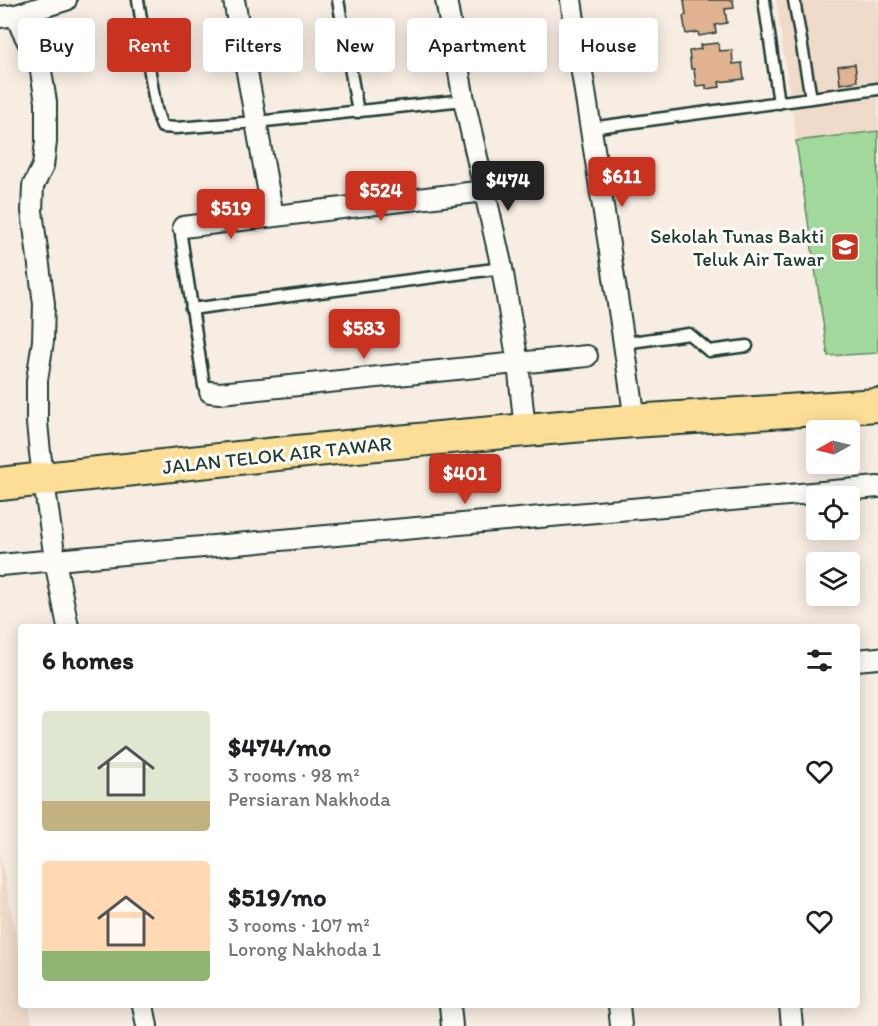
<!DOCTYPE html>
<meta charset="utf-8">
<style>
body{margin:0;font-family:Itim,sans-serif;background:#f2f2f2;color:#202124;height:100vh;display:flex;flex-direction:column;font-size:22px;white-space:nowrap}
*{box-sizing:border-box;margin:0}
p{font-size:20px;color:#757577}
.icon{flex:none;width:33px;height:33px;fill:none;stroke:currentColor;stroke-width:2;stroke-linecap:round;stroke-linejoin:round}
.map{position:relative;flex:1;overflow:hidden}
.side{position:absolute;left:18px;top:624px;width:842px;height:384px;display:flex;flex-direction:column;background:#fff;border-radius:6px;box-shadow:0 3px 15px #0003}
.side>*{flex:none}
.banner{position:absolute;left:18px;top:18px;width:843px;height:54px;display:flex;gap:12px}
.needle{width:39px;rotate:262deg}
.buttons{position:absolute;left:806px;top:420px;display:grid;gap:12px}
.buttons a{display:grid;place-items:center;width:54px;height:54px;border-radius:6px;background:#fff;box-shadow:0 3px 15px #0003;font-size:30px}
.price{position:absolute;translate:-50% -51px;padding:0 14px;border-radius:6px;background:#c8321e;color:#fff;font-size:20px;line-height:39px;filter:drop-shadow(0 2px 3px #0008)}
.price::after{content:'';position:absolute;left:50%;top:36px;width:18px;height:14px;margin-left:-9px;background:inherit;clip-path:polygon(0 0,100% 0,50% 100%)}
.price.current{background:#222;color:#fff}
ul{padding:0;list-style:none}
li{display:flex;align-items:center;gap:18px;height:150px;padding:0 24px}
li span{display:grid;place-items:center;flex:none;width:168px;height:120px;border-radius:6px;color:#555}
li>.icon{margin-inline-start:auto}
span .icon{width:72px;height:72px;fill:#fffc;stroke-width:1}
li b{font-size:26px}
h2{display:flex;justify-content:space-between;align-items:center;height:72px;padding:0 24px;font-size:26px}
.pill{padding:0 21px;border-radius:6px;background:#fff;box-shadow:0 3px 15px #0003;font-size:21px;line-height:54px}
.pill.current{background:#c8321e;color:#fff}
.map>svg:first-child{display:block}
.built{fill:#f0dbca}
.green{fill:#a2d89c;stroke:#608a68;stroke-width:1.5}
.building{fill:#e0b291;stroke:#1f3d34;stroke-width:1.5}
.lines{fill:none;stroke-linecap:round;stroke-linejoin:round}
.service-casing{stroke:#1f3d34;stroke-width:15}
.minor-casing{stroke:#1f3d34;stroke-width:24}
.primary-casing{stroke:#1f3d34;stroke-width:36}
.service{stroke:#fdfcf7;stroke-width:10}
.minor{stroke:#fdfcf7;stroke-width:20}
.primary{stroke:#fdde96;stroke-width:32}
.labels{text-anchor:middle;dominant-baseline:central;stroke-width:6;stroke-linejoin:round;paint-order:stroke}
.poi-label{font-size:20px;fill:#1f3d34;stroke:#fdfcf7;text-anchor:end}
.street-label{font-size:20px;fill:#1f3d34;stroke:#fdfcf7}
</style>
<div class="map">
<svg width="878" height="1026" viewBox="0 0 878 1026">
<rect width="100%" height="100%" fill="#f7ede3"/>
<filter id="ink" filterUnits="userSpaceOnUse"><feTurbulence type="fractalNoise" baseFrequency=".0167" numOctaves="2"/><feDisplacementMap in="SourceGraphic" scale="12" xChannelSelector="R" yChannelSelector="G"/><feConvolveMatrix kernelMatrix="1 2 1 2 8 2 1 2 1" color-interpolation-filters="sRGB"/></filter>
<g filter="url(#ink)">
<path class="built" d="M 776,0 L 878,0 L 878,353 L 828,356 Z
M 0,852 L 21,962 L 21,1005 L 29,1005 L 33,1026 L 0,1026 Z"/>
<path class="green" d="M 878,131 L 878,353 L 828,356 L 796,141 Z"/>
<path class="building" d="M 684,0 L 733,0 L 734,8 L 725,9 L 727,23 L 715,25 L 716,33 L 699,36 L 698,32 L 686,34 L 683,16 L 686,15 Z
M 718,43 L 719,51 L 732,50 L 733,64 L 742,63 L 744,79 L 719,82 L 720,87 L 706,89 L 706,85 L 696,86 L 694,69 L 691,69 L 689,51 L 701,49 L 700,45 Z
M 855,64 L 857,81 L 840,84 L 838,66 Z"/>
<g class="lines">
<g class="service-casing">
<path id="service" d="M 138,0 L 156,109 L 162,127 L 176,128 L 256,122 L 464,100
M 338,0 L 358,112
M 764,0 L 779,103
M 794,0 L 811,98
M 590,128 L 878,89
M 183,227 L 181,236 L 204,386 L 210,392
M 191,309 L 502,268
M 624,343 L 689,334 L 709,351 L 747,346"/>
</g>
<g class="minor-casing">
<path id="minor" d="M 234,0 L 273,216
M 446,0 L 464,100 L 502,268 L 518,363 L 525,430
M 571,0 C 592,141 616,281 635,421
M 16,15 L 22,30 L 40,65 L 46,102 L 46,142 L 43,166 L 33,186 L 32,211 L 44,304 L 43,341 L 37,380 L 37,423 L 40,453 L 55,560 L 68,627
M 0,17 L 16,15 L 66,0
M 183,227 L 485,191
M 210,392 L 220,393 L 587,356
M 0,565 L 878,487
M 856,660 L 878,658
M 143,1005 L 147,1026
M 450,1005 L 452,1026
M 619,1005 L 621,1026
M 790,1005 L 792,1026"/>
</g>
<g class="primary-casing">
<path id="primary" d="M 0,484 C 211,460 422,438 633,421 C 715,415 796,411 878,405"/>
</g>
<use href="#service" class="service"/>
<use href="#minor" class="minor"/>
<use href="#primary" class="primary"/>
</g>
</g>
<defs>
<g id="school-square" transform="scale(1.5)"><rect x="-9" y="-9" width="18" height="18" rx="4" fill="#c8321e" stroke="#fdfcf7"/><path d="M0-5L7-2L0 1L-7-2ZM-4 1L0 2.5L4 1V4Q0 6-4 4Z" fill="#fff"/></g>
</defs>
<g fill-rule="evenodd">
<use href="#school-square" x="845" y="247"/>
</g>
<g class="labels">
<g class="poi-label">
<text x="824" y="236">Sekolah Tunas Bakti<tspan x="824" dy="23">Teluk Air Tawar</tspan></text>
</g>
<g class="street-label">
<text transform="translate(277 455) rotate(-6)">JALAN TELOK AIR TAWAR</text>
</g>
</g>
</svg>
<div class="buttons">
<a><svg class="needle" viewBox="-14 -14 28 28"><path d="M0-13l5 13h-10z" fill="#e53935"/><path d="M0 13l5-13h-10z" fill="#757577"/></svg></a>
<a><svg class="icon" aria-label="locate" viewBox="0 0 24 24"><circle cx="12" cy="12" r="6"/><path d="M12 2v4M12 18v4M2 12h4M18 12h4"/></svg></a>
<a><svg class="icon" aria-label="layers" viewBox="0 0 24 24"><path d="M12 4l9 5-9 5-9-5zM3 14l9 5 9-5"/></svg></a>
</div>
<b class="price" style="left:622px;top:208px">$611</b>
<b class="price current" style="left:508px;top:212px">$474</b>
<b class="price" style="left:381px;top:222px">$524</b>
<b class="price" style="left:231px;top:240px">$519</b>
<b class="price" style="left:364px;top:360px">$583</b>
<b class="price" style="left:465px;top:505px">$401</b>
<div class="banner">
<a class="pill">Buy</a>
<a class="pill current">Rent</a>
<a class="pill">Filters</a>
<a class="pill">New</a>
<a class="pill">Apartment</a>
<a class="pill">House</a>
</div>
<section class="side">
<h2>6 homes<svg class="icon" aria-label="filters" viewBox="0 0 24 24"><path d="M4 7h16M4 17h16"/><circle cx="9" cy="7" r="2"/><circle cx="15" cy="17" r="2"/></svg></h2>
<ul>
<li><span style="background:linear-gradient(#dfe7d0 75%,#c2b280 0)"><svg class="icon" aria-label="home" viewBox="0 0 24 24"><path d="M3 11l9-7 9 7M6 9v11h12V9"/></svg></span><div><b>$474/mo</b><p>3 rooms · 98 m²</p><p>Persiaran Nakhoda</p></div><svg class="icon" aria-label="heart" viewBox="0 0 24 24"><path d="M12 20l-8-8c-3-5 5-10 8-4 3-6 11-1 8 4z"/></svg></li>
<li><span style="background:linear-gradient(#ffd9b3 75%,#8fb573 0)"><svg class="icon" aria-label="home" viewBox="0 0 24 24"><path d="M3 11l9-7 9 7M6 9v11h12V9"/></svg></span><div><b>$519/mo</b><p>3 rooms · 107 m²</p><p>Lorong Nakhoda 1</p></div><svg class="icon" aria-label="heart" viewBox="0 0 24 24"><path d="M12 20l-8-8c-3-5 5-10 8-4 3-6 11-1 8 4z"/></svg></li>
</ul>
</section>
</div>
